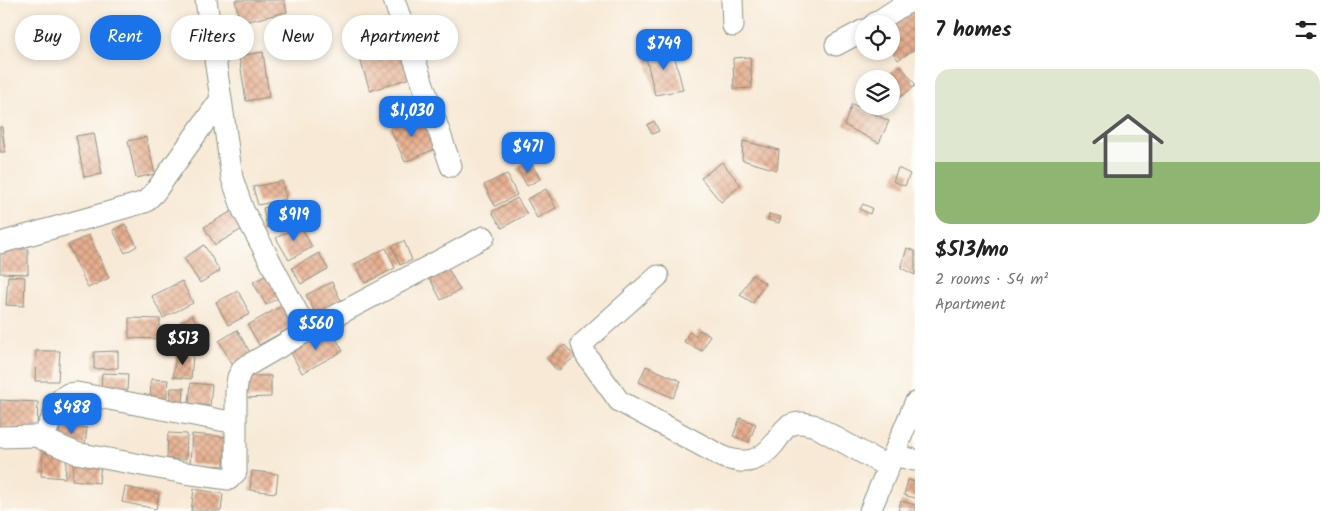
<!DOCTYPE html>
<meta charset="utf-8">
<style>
body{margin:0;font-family:Kalam,sans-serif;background:#f6f6f6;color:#222;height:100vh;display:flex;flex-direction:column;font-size:19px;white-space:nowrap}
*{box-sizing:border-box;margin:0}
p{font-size:16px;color:#767676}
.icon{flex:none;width:28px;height:28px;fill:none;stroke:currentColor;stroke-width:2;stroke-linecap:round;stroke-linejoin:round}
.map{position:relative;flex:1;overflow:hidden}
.sheet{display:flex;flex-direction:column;background:#fff;width:425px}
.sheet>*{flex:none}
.top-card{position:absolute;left:15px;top:15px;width:475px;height:45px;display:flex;gap:10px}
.controls{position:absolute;left:855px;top:15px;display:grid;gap:10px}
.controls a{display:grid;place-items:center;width:45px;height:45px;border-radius:50%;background:#fff;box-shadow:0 2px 8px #0003;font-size:25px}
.price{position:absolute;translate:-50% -42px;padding:0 11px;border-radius:10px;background:#1a73e8;color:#fff;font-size:16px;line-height:32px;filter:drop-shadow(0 1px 2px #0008)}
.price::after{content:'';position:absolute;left:50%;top:30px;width:15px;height:11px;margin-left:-8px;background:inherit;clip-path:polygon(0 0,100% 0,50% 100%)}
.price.active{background:#222;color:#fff}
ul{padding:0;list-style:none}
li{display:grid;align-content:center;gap:10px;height:265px;padding:0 20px}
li+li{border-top:1px solid #e0e0e0}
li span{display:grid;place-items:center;height:155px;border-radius:15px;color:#555}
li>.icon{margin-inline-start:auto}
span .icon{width:90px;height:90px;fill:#fffc;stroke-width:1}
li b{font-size:21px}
h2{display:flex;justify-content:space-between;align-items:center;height:60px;padding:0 20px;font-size:21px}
.pill{padding:0 18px;border-radius:22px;background:#fff;box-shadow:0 2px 8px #0003;font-size:18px;line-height:45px}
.pill.active{background:#1a73e8;color:#fff}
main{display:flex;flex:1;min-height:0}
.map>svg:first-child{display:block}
.building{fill:url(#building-cross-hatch)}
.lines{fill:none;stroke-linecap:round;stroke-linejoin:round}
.minor-casing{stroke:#8b9384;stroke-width:23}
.minor{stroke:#fff;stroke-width:21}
</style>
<main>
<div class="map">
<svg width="915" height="511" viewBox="0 0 915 511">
<defs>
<pattern id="building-cross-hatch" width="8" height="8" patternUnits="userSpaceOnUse" patternTransform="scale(1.25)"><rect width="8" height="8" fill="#e7ae8e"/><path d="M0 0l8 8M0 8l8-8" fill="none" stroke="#bb8f75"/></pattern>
</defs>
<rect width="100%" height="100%" fill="#fdfcf7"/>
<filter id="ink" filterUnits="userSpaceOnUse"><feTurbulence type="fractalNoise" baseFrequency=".02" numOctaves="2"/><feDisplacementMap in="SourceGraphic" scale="10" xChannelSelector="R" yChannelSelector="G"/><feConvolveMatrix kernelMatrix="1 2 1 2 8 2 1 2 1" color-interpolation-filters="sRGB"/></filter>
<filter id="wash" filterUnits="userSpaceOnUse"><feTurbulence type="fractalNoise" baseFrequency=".0096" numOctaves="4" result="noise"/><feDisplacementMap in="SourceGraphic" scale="20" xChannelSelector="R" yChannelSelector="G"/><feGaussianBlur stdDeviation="1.12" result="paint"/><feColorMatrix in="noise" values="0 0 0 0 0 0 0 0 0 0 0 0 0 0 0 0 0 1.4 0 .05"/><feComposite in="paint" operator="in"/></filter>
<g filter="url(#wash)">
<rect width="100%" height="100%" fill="#f7e9d5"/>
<g id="blocks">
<path class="building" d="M 235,0 L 284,0 L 287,12 L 240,23 Z
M 901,7 L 907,16 L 915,11 L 915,38 L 914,39 L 915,41 L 915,49 L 898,60 L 891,49 L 891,24 Z
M 155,37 L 158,47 L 141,53 L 137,42 Z
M 399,44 L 410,78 L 370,91 L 359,56 Z
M 672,46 L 683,90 L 655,95 L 645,53 Z
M 263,52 L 269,97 L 246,101 L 239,56 Z
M 750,57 L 752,88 L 734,89 L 733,58 Z
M 900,65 L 915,84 L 915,86 L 891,104 L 891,79 L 882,79 Z
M 852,104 L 889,121 L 879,143 L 844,125 Z
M 420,115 L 435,149 L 405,162 L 390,128 Z
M 654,121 L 659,131 L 652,134 L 647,125 Z
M 0,127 L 2,127 L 5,152 L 0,152 Z
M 94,133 L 102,174 L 84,177 L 76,136 Z
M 146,137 L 155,174 L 136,178 L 128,141 Z
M 743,141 L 779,150 L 777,170 L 742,160 Z
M 530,161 L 540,179 L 527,186 L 517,168 Z
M 722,162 L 741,185 L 721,202 L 701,178 Z
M 898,168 L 910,174 L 905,186 L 893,181 Z
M 507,174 L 517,195 L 495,206 L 484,185 Z
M 282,181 L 286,199 L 258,205 L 253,187 Z
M 546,189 L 556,208 L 537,218 L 527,199 Z
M 517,198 L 527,214 L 502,228 L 492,212 Z
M 294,202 L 298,221 L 267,228 L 263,208 Z
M 863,204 L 872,208 L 870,214 L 860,209 Z
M 234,210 L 244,228 L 215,245 L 204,227 Z
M 769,214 L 781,217 L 779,223 L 768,220 Z
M 125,224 L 137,246 L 125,253 L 113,230 Z
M 300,225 L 312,247 L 289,260 L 276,238 Z
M 89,235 L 109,278 L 88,288 L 68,245 Z
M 404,241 L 412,260 L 400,265 L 392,246 Z
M 204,245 L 220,271 L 200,283 L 184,258 Z
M 386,248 L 395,268 L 365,283 L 355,264 Z
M 907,248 L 915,251 L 915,275 L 901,268 Z
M 0,249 L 28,249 L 28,274 L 0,273 Z
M 319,253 L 328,269 L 301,284 L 292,268 Z
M 447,267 L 460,290 L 441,300 L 429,277 Z
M 271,273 L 283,295 L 266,305 L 253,282 Z
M 752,275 L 765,283 L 753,303 L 740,295 Z
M 8,276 L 25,277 L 24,306 L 6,305 Z
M 182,281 L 193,303 L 163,318 L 152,296 Z
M 332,282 L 343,305 L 318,318 L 306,295 Z
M 238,291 L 250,314 L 228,325 L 216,302 Z
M 285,304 L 297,324 L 259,345 L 248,325 Z
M 192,315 L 206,338 L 192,346 L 178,324 Z
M 129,318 L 160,319 L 160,339 L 129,338 Z
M 331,329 L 343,351 L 302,373 L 290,351 Z
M 237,330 L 251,354 L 232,364 L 219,341 Z
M 699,330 L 710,335 L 702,351 L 684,342 L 689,332 L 696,336 Z
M 565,345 L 575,357 L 557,371 L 547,358 Z
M 36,351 L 60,351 L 58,381 L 35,381 Z
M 118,351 L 118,368 L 94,369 L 94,352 Z
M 176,353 L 193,355 L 191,379 L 173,377 Z
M 646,366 L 681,381 L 673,398 L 639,382 Z
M 102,373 L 128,374 L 127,391 L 101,390 Z
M 242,376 L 271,376 L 271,397 L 242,398 Z
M 151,379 L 168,380 L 166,404 L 150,402 Z
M 191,383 L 212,385 L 210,406 L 189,404 Z
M 171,388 L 184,388 L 183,406 L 169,405 Z
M 0,400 L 38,402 L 37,429 L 0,427 Z
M 740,418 L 756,424 L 749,442 L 733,436 Z
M 60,425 L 87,428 L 85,445 L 58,442 Z
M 168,433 L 187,434 L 186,459 L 167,459 Z
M 192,434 L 226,437 L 224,466 L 190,464 Z
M 43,453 L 67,455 L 65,478 L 41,476 Z
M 74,461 L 101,463 L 99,483 L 72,480 Z
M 252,471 L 278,474 L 276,493 L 250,490 Z
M 908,480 L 915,482 L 915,498 L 904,495 Z
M 125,487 L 159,494 L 156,509 L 122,502 Z
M 194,489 L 223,494 L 221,511 L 191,511 Z
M 901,501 L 915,505 L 915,511 L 898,511 Z"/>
</g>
</g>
<g filter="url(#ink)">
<use href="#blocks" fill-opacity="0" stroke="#8b9384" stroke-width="1"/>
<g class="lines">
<g class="minor-casing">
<path id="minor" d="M 206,0 L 221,99 L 232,178 L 243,210 L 307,331 L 484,237
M 394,0 L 451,166
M 732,0 L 733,26
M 874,24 L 903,5 L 915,0
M 836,45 L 864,30
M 0,243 L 145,202 L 155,192 L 221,99
M 658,276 L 582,344 L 586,355 L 619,401 L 725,458 C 734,460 743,463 752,460 C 761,458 769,450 774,444 C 782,434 784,423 801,423 C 805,423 809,425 813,425 L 888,467
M 0,437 L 36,436 L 76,453 L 185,473 L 229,479 L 236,472 L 236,392 L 238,377 L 243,368 L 307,331
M 42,439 L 62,398 L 68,394 L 77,393 L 236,423
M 893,455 L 915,460
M 870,511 L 915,403"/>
</g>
<use href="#minor" class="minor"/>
</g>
</g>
</svg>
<div class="controls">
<a><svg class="icon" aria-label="locate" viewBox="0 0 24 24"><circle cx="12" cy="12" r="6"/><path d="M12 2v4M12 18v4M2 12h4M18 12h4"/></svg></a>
<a><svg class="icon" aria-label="layers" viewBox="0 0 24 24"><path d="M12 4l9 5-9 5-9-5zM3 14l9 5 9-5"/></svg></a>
</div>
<b class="price" style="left:664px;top:71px">$749</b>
<b class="price" style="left:412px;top:138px">$1,030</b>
<b class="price" style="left:528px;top:174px">$471</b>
<b class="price" style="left:294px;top:242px">$919</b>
<b class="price" style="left:316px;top:351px">$560</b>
<b class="price active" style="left:183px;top:366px">$513</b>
<b class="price" style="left:72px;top:435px">$488</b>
<div class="top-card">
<a class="pill">Buy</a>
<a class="pill active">Rent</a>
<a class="pill">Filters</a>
<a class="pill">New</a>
<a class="pill">Apartment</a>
</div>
</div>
<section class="sheet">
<h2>7 homes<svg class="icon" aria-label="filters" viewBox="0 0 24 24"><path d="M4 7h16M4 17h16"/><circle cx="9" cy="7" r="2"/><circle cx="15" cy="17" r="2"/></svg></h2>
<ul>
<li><span style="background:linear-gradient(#dfe7d0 60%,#8fb573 0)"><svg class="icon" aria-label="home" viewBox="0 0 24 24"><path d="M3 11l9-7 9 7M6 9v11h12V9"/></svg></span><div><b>$513/mo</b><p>2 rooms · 54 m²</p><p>Apartment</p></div></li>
</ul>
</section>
</main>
